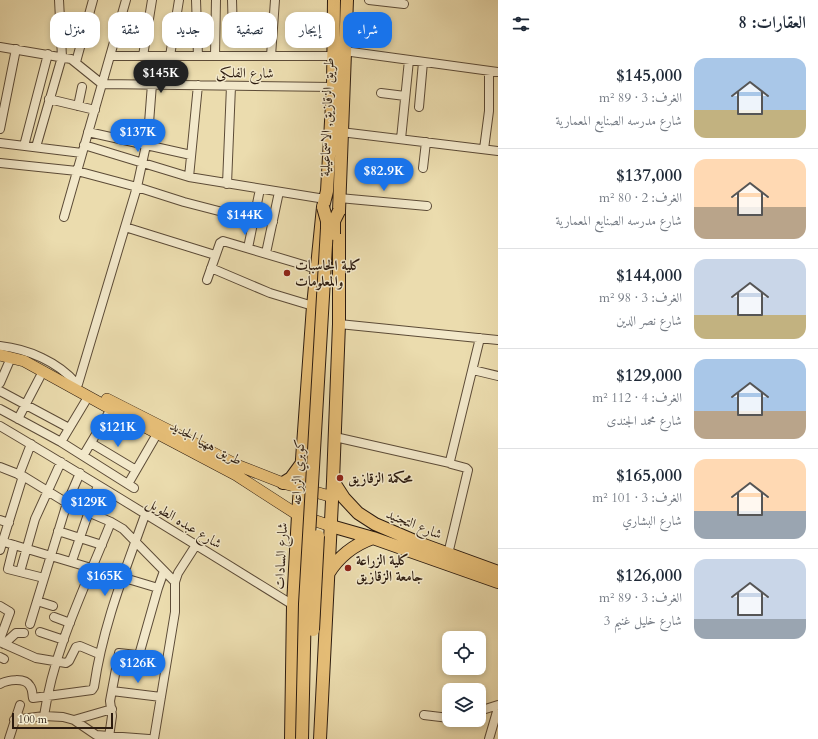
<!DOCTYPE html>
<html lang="ar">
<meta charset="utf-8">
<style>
body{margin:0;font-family:Cardo,Amiri,serif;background:#f2f2f3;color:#1f2937;direction:rtl;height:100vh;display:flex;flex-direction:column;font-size:15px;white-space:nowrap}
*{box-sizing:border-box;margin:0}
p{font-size:13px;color:#747a83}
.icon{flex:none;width:22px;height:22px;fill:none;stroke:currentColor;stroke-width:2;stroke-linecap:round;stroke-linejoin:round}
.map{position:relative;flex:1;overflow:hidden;direction:ltr}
.sheet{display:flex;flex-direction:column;background:#fff;width:320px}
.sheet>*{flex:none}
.guide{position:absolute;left:12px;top:12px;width:380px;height:36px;direction:rtl;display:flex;gap:8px}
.controls{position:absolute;left:442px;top:631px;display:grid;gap:8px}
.controls a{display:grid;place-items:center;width:44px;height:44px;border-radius:8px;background:#fff;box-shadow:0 2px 6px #0003;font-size:20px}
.scale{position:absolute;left:12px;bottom:10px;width:101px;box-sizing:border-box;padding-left:4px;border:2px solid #2c1b0f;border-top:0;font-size:11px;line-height:14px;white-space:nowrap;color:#2c1b0f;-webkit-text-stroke:3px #f2e8ca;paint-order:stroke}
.price{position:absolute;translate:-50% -34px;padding:0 9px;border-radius:14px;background:#1a73e8;color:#fff;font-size:13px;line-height:26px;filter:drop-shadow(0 1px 2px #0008)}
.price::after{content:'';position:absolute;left:50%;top:24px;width:12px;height:9px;margin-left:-6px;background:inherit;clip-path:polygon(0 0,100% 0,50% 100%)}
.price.on{background:#222;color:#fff}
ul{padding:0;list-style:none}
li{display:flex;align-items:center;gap:12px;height:100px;padding:0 12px}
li+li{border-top:1px solid #e0e1e3}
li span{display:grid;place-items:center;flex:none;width:112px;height:80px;border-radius:12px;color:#555}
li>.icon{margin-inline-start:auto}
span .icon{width:48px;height:48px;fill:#fffc;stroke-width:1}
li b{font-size:17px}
h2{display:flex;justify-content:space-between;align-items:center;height:48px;padding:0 12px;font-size:17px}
.tag{padding:0 14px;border-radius:12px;background:#fff;box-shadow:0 2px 6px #0003;font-size:14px;line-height:36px}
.tag.on{background:#1a73e8;color:#fff}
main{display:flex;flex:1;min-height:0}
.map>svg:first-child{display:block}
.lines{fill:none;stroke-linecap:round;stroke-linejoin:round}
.minor-casing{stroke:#5c4b37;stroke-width:10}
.major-casing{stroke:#2c1b0f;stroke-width:12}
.highway-casing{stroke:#2c1b0f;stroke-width:14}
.minor{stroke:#f2e8ca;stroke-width:8}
.major{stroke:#e6be77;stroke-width:11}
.highway{stroke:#e6be77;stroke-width:12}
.highway-bridge-casing{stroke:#2c1b0f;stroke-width:14;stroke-linecap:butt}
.highway-bridge{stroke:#e6be77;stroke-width:12}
.poi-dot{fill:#8f2418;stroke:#f2e8ca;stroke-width:1.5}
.labels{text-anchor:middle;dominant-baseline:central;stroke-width:3;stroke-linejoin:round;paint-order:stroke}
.street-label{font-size:14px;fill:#2c1b0f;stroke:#f2e8ca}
.poi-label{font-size:14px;font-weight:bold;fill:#2c1b0f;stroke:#f2e8ca;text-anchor:start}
</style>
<main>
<section class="sheet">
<h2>العقارات: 8<svg class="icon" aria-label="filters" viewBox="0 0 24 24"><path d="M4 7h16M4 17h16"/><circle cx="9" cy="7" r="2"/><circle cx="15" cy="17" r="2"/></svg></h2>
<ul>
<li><span style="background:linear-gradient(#a9c7e8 65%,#c2b280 0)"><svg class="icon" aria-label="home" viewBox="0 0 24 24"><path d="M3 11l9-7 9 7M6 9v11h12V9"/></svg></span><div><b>$145,000</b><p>الغرف: 3 · 89 m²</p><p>شارع مدرسه الصنايع المعمارية</p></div></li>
<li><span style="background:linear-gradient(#ffd9b3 60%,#b9a48a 0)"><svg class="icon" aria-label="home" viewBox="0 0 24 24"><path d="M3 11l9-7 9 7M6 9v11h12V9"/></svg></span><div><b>$137,000</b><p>الغرف: 2 · 80 m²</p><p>شارع مدرسه الصنايع المعمارية</p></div></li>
<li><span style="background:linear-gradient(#c9d6e8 70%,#c2b280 0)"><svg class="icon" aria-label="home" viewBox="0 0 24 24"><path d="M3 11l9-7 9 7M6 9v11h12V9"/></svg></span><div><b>$144,000</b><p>الغرف: 3 · 98 m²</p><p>شارع نصر الدين</p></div></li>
<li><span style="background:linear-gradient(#a9c7e8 65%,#b9a48a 0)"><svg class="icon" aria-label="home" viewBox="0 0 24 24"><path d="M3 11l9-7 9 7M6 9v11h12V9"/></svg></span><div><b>$129,000</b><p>الغرف: 4 · 112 m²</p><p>شارع محمد الجندى</p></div></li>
<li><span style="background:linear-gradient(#ffd9b3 65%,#9aa5b1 0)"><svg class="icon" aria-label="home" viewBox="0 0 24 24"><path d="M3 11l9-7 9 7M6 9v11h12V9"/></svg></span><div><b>$165,000</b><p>الغرف: 3 · 101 m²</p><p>شارع البشاري</p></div></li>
<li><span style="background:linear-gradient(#c9d6e8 75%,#9aa5b1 0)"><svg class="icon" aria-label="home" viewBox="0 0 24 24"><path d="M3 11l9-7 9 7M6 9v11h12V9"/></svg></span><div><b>$126,000</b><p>الغرف: 3 · 89 m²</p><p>شارع خليل غنيم 3</p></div></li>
</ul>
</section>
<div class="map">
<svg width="498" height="739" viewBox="0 0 498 739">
<rect width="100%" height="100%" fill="#ebdcae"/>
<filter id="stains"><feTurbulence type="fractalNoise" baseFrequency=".005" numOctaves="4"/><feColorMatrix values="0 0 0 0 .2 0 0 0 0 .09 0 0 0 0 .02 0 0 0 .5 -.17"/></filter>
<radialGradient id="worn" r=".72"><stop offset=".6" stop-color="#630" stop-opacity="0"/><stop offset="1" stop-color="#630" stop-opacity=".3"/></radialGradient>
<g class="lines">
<g class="minor-casing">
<path id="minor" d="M 196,0 L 198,56
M 232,0 L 233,35 L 272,37
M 369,0 L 404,4
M 0,47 L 71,59 L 102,84 L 333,87
M 344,51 L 498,72
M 110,56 L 334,56
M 143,56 L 152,0
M 170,56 L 179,0
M 215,56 L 216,0
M 271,56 L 275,0
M 76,62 L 93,0
M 381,93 L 405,96
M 49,99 L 95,110
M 78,106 L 82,87
M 419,107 L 423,62
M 0,129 L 16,49
M 88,132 L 191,155
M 341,132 L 498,151
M 401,139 L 409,60
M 0,143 L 82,153
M 84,145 L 189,177 L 325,199
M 24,146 L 48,54
M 36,147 L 62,57 L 59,0
M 484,149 L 489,111 L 489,71
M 0,163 L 77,171 L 137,187 L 184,202 L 238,216 L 273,222
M 423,168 L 426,142
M 189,177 L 198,85
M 227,184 L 231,86
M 339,198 L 427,206
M 64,217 L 126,0
M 125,227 L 215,255
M 248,248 L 260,189
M 266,253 L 279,192
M 211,268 L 270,293 L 313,306
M 207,280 L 220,243 L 223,241 L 317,269
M 339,324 L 498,340
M 0,346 C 28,349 58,362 76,383
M 473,370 L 498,376
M 0,383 L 10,360
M 78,384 L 137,187 L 148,136 L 152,84
M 0,391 L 69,428
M 0,409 L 61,442 L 134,488
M 18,419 L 41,375
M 0,426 C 98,484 196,545 293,605
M 335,437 L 450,463
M 61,442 L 88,397
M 91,443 L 136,470
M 83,456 L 111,409
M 0,467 L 23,476 L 67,503 L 111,522 L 123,529 L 175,582
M 19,475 L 31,444
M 128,484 L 157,434
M 0,520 L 9,523
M 58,531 L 102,545
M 4,542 L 158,588
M 14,545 L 8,569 L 44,578
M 0,550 L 23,476
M 448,554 L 468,470 L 466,468 L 451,464 L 450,461 L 480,338
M 72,561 L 98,485
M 20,572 L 35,519 L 61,462
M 37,601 L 53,606
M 0,606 L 10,612 L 0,639
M 54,617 L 70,623
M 30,624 L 67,503 L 80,473
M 40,632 L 64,640
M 0,642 L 36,658 L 66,663 L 69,661 L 76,647 L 80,646 L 99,654
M 4,644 L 16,633 L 24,633
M 139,655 L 158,588 L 164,571
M 0,657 L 4,659
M 0,684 C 7,680 25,677 30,686 C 33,690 32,694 33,698 L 92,690 L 94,687 C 103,625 124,574 145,515
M 112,691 L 161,697
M 479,711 L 498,705
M 424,715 L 449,718
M 44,716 C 54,648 86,585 111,522
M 14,720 L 44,716 L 63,717 L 74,720 L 96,735 L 149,739
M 74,720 L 112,709
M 109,737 L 112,716 L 110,701 L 119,653 L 145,656
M 9,739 L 20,705
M 154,739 L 175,612 L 175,582 L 178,573 L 196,545
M 489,739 L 498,708"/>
</g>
<g class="major-casing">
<path id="major" d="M 0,355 L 24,361 L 111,409 L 236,475 L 298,515 L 331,526
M 107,399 L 237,465 L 283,483 L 333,497"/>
</g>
<g class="highway-casing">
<path id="highway" d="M 333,481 L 344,498 L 358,513 L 375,524 L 424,545 L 498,572
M 283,483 L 291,478 L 302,463
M 331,526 L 373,538 L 498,582
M 328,574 C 339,556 353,545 373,538
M 291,739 L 293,605 L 298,515 L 313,306 L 323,207 L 327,191 L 333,87 L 334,0
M 320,739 L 333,481 L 339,324 L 339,211 L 347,0"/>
</g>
<use href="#minor" class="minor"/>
<use href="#major" class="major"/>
<use href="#highway" class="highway"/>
<g class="highway-bridge-casing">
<path id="highway-bridge" d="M 334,234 L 334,221 L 339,211
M 313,630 L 318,536
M 302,739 L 305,604 L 327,228 L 327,221 L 323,207"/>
</g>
<use href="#highway-bridge" class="highway-bridge"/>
</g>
<g class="poi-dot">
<circle cx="287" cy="273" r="4"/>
<circle cx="340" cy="478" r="4"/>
<circle cx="348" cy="568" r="4"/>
</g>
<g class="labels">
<g class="street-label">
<text transform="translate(245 73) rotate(1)">شارع الفلكى</text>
<text transform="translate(327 117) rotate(-88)">طريق الزقازيق, الاسماعيلية</text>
<text transform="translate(206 443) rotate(28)">طريق ههيا الجديد</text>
<text transform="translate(298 472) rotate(-87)">كوبري الزراعه</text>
<text transform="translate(184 523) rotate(31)">شارع عبده الطويل</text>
<text transform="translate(414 524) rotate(22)">شارع التجنيد</text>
<text transform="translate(281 556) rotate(-87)">شارع السادات</text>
</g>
<g class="poi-label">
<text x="295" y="265">كلية الحاسبات<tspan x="295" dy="16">والمعلومات</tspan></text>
<text x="348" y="478">محكمة الزقازيق</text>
<text x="356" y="560">كلية الزراعة<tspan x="356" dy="16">جامعة الزقازيق</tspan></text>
</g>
</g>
<rect width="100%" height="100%" filter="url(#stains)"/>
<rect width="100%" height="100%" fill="url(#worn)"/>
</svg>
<div class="controls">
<a><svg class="icon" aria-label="locate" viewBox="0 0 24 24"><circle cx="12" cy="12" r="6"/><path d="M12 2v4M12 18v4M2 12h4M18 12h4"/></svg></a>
<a><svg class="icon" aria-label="layers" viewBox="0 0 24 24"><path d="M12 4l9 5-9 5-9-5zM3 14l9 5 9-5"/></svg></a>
</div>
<div class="scale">100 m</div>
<b class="price on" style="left:161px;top:94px">$145K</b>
<b class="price" style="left:138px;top:153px">$137K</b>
<b class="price" style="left:384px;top:192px">$82.9K</b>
<b class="price" style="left:245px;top:236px">$144K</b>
<b class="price" style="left:118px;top:448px">$121K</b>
<b class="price" style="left:89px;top:523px">$129K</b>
<b class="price" style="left:105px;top:597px">$165K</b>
<b class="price" style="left:138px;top:684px">$126K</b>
<div class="guide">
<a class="tag on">شراء</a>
<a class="tag">إيجار</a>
<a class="tag">تصفية</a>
<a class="tag">جديد</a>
<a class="tag">شقة</a>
<a class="tag">منزل</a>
</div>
</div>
</main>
